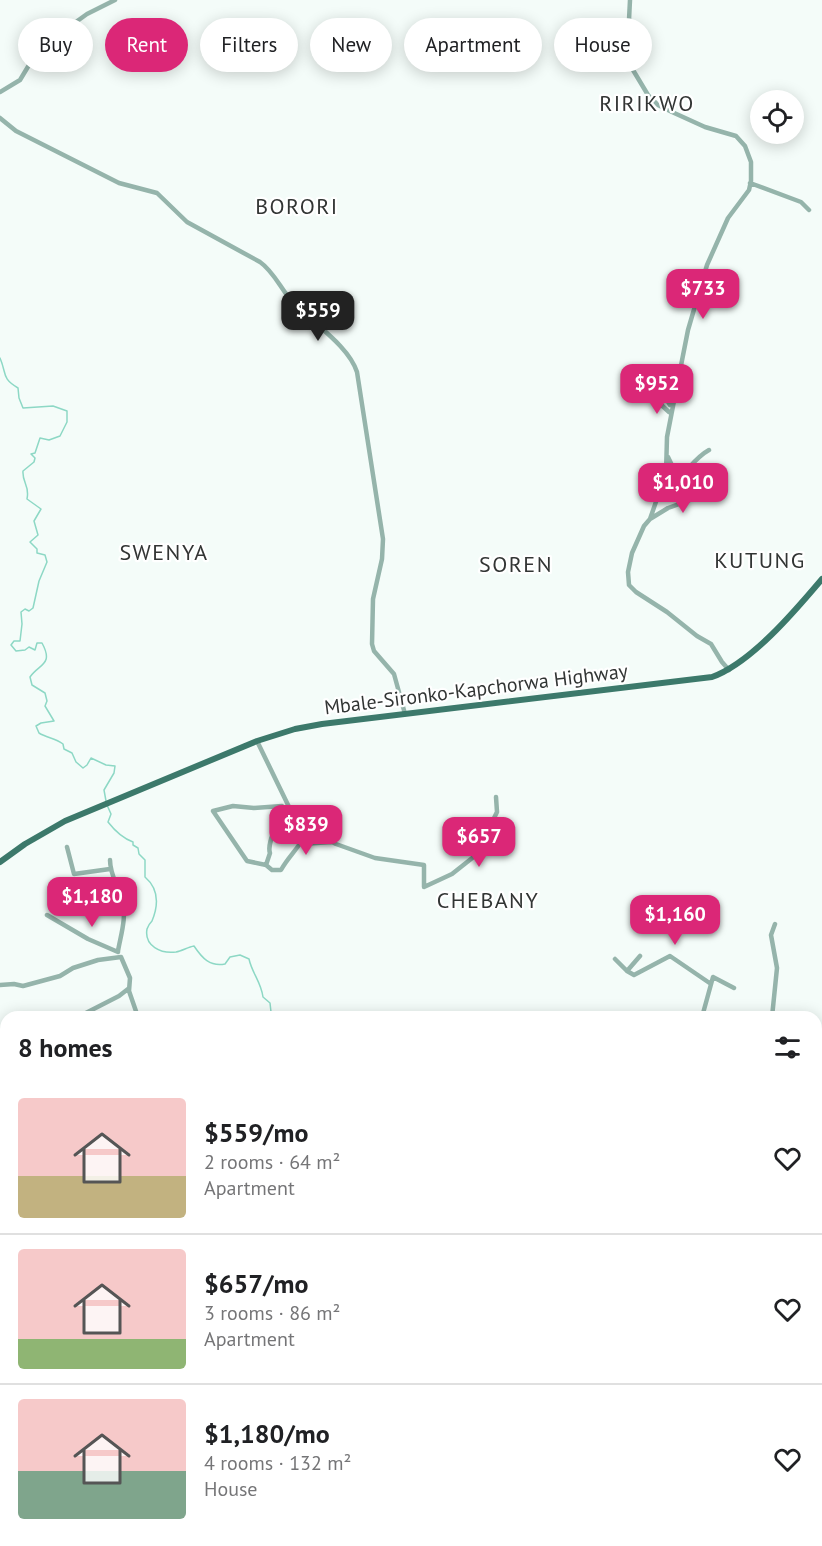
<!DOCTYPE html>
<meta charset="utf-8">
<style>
body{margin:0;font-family:"PT Sans",sans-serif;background:#f6f6f6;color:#202124;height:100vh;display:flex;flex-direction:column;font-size:22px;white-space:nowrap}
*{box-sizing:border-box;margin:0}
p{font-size:20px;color:#757577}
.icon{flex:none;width:33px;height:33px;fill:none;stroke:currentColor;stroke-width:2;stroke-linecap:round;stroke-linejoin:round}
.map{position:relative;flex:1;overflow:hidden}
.side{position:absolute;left:0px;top:1011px;width:822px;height:536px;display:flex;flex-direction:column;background:#fff;border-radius:18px 18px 0 0;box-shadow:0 3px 15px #0003}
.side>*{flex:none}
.banner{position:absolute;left:18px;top:18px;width:786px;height:54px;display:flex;gap:12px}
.controls{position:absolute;left:750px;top:90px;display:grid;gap:12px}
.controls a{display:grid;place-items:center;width:54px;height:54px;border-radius:50%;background:#fff;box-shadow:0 3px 15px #0003;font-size:30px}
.price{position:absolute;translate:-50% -51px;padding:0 14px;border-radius:12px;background:#db2777;color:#fff;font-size:20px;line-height:39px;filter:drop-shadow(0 2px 3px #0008)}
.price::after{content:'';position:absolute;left:50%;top:36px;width:18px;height:14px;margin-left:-9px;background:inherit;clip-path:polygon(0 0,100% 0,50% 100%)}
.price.active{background:#222;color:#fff}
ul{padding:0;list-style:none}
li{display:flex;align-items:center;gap:18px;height:150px;padding:0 18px}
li+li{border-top:2px solid #e0e0e0}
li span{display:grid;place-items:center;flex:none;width:168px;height:120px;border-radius:6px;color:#555}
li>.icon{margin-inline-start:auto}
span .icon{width:72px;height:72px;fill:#fffc;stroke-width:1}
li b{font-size:26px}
h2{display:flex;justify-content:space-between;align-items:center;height:72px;padding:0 18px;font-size:26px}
.pill{padding:0 21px;border-radius:27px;background:#fff;box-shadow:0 3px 15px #0003;font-size:21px;line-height:54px}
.pill.active{background:#db2777;color:#fff}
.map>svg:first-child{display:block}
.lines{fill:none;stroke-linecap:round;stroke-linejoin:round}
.stream{stroke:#8dd8c5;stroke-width:1.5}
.minor{stroke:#95b4ab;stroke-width:4.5}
.major{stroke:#3c796b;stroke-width:6}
.labels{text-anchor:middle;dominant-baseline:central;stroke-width:4.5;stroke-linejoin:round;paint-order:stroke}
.street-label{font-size:20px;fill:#323534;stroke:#fff}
.quarter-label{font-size:22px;letter-spacing:1.5px;fill:#323534;stroke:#fff}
</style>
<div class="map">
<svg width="822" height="1546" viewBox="0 0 822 1546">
<rect width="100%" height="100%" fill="#f4fcf9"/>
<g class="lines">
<path class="stream" d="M 0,358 C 7,374 1,378 18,388 L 19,398 L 23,408 L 53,406 L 67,411 L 67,422 L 60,436 L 49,440 L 40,438 L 35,453 L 31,454 L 35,458 L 34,462 L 23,471 C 22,483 30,485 27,499 L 41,509 L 34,521 L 38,535 L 30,542 L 37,549 L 37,553 L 45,555 L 47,562 L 39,581 L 33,608 L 29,611 L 25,609 L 21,612 L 22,624 L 20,641 L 14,641 L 11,645 L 16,651 L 25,650 L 29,647 L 35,650 L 37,643 L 42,643 C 54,665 39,664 30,677 L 32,685 L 45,693 L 47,701 L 45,706 L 54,721 L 41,723 L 36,726 L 39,733 C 47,738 55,738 63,744 L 64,749 L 72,753 L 76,762 L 83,768 L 87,765 L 91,758 L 106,765 L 115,766 L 114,773 L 104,790 L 106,801
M 107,805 L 111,814 L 108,822 C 115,831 122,838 133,842 L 133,845 L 138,848 L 139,854 L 145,860 L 145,877 C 159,889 159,904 152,921 C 150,923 148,926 147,929 C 144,946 161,954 176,952 C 182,951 188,947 194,946 C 202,958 210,967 225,964 L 230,957 L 240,955 L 249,959 C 252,973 261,982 263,997 L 270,1003 L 271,1012 L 276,1017
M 816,1144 L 822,1153"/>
<path class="minor" d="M 630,0 L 627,60 L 648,95 L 658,105 L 672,112 L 705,127 L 736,136 L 745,146 L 751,162 L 751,181 L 749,190 L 728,218 L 707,265 L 688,330 L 674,401 L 667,437 L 666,473 L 650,519 L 644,526 L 632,553 L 628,572 L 629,585 L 636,592 L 667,612 L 697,636 L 711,644 L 722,662 L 729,670
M 0,92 L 20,80 L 35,55 L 62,32 L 87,14 L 115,0
M 0,118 L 16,131 L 119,183 L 157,193 L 187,222 L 260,262 C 273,271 280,287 290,299 C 309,321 348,344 357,372 L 383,539 L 382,559 L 373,599 L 372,644 L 374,651 L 394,674 L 405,714
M 750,183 L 801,202 L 809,210
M 636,380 L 647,395 L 656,400 L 667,400 L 670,405
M 656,400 L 669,412
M 668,457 L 680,482
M 678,479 C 689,469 696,457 709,450
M 650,519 L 668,508 L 709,493
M 257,741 L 290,809 L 301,826 L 336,844 L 375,858 L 424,865 L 424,887 L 452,874 L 476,855 L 497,812 L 496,797
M 276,830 L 295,816
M 301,844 L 332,842
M 67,847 L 74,874 L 110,869
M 110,860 C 110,875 118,886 122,900 C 127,917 121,934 118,951
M 266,865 L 270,853 C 266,843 280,820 282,806 L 254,808 L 233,806 L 213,811 L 247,861 L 266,865 L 272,870 L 281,870 C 290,854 300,848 308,829
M 47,915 L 88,939 L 118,952
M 640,956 L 627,971 L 634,975 L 670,956 L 711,984
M 615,959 L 627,971
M 0,985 L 14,984 L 23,986 L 60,976 L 73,968 L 98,960 L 121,957 L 130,978 L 129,991 L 138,1017
M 78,1017 L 119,996 L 128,989
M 702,1017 L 713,977 L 734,988
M 772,1017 L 777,968 L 771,935 L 775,924
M 816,1092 L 822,1090
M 0,1220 L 6,1223
M 816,1289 L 822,1309
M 0,1338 L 2,1346 L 0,1347
M 0,1385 L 6,1394
M 0,1509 L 6,1507
M 816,1519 L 822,1521
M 522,1540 L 526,1546
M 624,1540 L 625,1546
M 723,1540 L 726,1546"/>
<path class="major" d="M 0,862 L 25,844 L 65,821 L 257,741 L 295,729 L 322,724 L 712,677 C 751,663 795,611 822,579"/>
</g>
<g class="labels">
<g class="street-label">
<text transform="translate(476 689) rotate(-7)">Mbale-Sironko-Kapchorwa Highway</text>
</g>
<g class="quarter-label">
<text x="647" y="103">RIRIKWO</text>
<text x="297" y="206">BORORI</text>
<text x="164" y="552">SWENYA</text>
<text x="760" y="560">KUTUNG</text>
<text x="516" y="564">SOREN</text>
<text x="488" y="900">CHEBANY</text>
</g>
</g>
</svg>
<div class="controls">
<a><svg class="icon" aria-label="locate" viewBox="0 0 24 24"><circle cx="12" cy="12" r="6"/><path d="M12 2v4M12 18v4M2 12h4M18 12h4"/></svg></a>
</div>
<b class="price" style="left:703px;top:320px">$733</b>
<b class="price active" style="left:318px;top:342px">$559</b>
<b class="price" style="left:657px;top:415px">$952</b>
<b class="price" style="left:683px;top:514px">$1,010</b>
<b class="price" style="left:306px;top:856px">$839</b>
<b class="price" style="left:479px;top:868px">$657</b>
<b class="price" style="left:92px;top:928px">$1,180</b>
<b class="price" style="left:675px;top:946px">$1,160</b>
<div class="banner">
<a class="pill">Buy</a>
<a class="pill active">Rent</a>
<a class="pill">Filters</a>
<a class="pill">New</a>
<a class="pill">Apartment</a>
<a class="pill">House</a>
</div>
<section class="side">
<h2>8 homes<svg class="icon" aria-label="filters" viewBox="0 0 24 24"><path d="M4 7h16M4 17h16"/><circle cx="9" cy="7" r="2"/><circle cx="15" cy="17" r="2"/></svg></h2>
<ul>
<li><span style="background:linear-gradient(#f6c9c9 65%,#c2b280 0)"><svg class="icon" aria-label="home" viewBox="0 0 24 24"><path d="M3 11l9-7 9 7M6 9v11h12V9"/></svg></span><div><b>$559/mo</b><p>2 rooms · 64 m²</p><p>Apartment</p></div><svg class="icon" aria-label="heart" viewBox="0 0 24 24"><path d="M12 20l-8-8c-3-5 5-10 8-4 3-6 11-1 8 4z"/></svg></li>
<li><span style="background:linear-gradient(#f6c9c9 75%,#8fb573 0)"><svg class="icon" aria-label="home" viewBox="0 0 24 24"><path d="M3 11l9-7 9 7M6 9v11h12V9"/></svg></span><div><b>$657/mo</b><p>3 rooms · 86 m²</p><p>Apartment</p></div><svg class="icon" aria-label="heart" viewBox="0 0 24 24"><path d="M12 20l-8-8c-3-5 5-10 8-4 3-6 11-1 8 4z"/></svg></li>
<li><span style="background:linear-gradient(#f6c9c9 60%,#7fa58c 0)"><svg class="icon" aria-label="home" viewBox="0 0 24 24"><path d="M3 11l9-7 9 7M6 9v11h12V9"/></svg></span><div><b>$1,180/mo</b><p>4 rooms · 132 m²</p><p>House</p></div><svg class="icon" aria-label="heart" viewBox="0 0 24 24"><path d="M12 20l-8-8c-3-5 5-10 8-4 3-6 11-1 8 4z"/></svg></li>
</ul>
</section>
</div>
